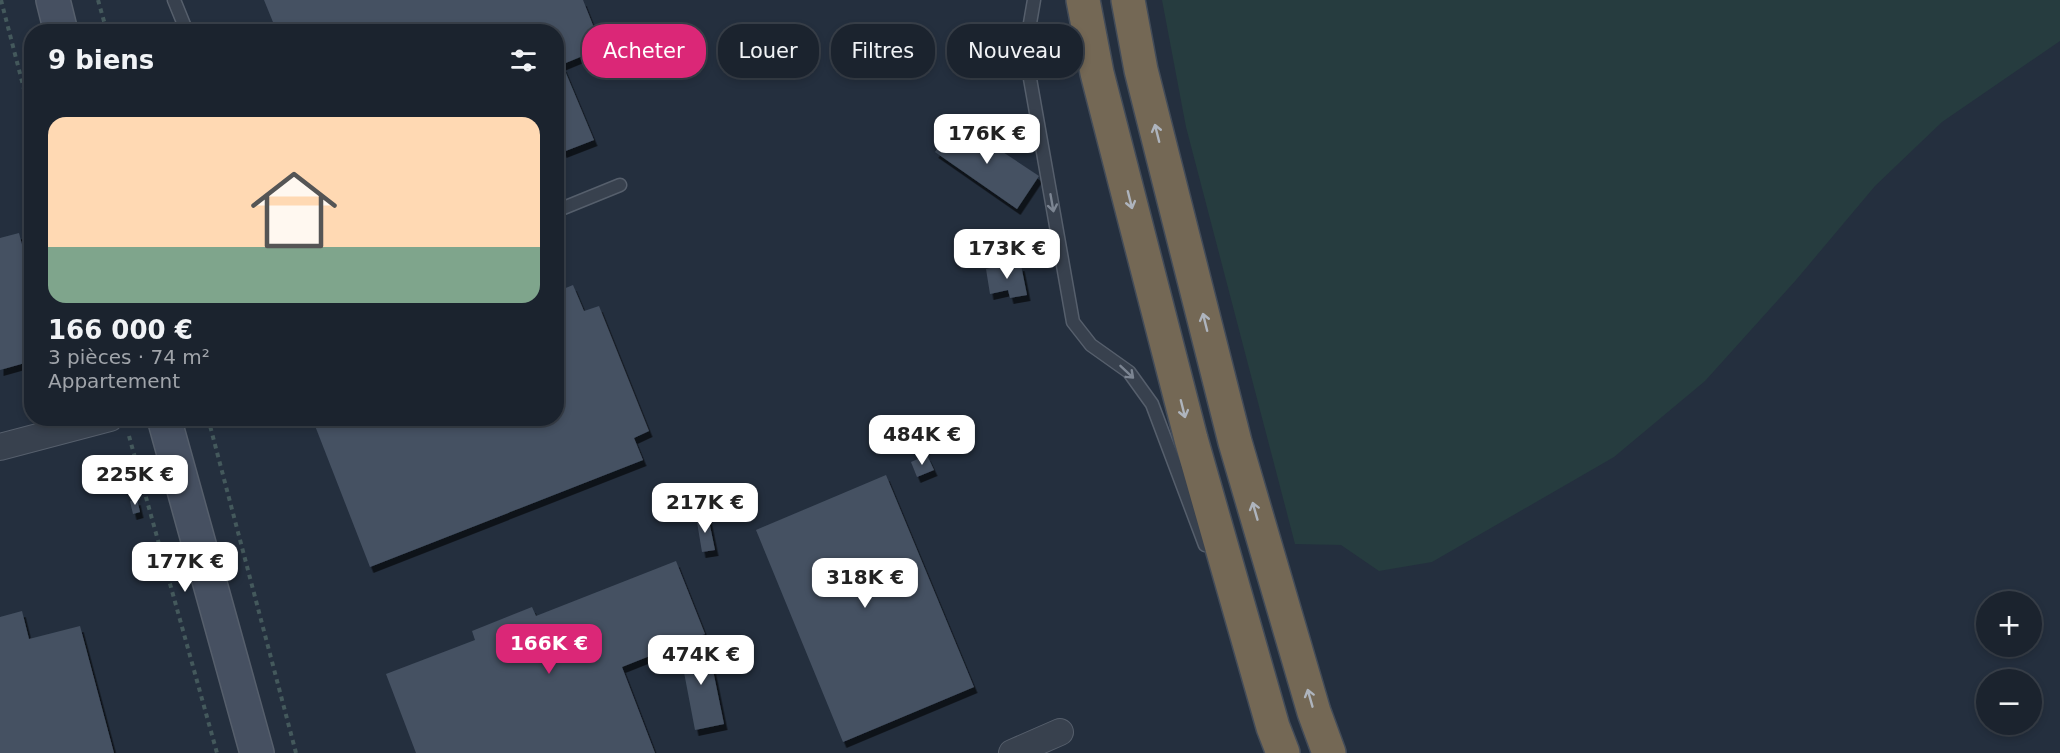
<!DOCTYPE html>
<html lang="fr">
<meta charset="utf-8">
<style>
body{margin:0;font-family:"DejaVu Sans",sans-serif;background:#242b36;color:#f1f3f6;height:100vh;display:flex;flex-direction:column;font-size:22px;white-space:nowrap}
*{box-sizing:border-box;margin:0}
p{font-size:20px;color:#a0a4aa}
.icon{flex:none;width:33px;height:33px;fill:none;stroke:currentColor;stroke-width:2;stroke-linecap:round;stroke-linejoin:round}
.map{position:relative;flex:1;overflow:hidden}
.sheet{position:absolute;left:24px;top:24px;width:540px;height:402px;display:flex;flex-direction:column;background:#1b232e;border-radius:24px;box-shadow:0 3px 9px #0003,0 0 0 2px #39404a}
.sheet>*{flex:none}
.top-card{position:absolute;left:582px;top:24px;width:570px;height:54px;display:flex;gap:12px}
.controls{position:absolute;left:1976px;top:591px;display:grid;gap:12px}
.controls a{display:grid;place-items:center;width:66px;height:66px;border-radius:50%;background:#1b232e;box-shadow:0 3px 9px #0003,0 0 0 2px #39404a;font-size:30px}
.price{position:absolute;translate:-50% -51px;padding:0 14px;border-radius:12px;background:#fff;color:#222;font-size:20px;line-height:39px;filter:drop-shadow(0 2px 3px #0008)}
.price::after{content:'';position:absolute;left:50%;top:36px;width:18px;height:14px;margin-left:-9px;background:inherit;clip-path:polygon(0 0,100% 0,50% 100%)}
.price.current{background:#db2777;color:#fff}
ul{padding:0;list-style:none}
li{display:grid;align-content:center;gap:12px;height:318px;padding:0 24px}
li span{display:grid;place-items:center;height:186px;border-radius:18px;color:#555}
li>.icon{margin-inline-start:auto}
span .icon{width:108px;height:108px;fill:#fffc;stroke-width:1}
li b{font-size:26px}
h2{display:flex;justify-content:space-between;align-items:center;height:72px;padding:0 24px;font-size:26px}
.tag{padding:0 21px;border-radius:24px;background:#1b232e;box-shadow:0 3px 9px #0003,0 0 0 2px #39404a;font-size:21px;line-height:54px}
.tag.current{background:#db2777;color:#fff}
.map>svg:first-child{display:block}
.green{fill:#263c3f}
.building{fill:#455162;filter:url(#shadow)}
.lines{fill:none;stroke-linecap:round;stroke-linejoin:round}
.lane-casing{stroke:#565f6c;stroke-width:15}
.street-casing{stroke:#565f6c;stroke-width:28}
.secondary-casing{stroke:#565f6c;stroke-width:36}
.highway-casing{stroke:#434c59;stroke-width:36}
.path{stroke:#44595c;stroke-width:4;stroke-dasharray:4.5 4.5;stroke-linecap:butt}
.lane{stroke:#38414e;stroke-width:12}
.street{stroke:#38414e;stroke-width:26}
.secondary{stroke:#465061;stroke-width:33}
.highway{stroke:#746855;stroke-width:33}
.oneway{stroke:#aeb4bd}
.oneway2{stroke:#7c8592}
</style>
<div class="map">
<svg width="2060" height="753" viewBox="0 0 2060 753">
<defs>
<filter id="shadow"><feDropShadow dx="3.5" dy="6" stdDeviation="0" flood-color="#0009"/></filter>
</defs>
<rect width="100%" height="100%" fill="#242f3e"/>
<path class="green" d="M 1162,0 L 2060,0 L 2060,41 L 1942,122 L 1875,186 L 1796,280 L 1705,381 L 1614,457 L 1432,562 L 1379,571 L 1341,545 L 1295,544 L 1186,127 Z"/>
<path class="building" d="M 264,0 L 583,0 L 602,48 L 556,67 L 556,32 L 277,32 Z
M 563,66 L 594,140 L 563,152 L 556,135 L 556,68 Z
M 956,121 L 1039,176 L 1017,209 L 935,152 Z
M 19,233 L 32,283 L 32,361 L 0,370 L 0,238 Z
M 1008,264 L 1009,267 L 1021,265 L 1027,295 L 1010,298 L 1008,290 L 990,294 L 986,269 Z
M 573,285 L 584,311 L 599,306 L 649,431 L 634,438 L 643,460 L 370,567 L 312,418 L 556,418 L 556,292 Z
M 927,455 L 934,470 L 917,477 L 911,462 Z
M 886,475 L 974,687 L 843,742 L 756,530 Z
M 137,499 L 140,512 L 133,514 L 130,501 Z
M 696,516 L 708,516 L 715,550 L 702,552 Z
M 676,561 L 705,634 L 622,667 L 655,753 L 416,753 L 386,674 L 475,640 L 472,631 L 532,607 L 536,616 Z
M 22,611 L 29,639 L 80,626 L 114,753 L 0,753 L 0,617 Z
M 707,641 L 724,724 L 695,730 L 679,646 Z"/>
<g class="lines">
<g class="lane-casing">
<path id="lane" d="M 174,0 L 187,32
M 1034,0 L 1029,29 L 1029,73 L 1073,322 L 1091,345 L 1129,372 L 1152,404 L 1205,545
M 556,211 L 620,185"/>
</g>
<g class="street-casing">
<path id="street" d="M 0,447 L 110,418
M 1012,753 L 1060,732"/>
</g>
<g class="secondary-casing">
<path id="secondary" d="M 53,0 L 61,32
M 164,418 L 257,753"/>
</g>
<g class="highway-casing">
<path id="highway" d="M 1083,0 L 1097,73 L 1191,439 L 1273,727 L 1283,753
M 1128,0 L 1141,70 L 1235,442 L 1314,712 L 1329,753"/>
</g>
<path class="path" d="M 1,0 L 32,120
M 98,0 L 107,32
M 208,418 L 296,753
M 129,436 L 217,753"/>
<use href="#lane" class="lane"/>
<use href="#street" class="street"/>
<use href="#secondary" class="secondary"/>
<use href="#highway" class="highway"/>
</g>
<defs><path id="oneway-shaft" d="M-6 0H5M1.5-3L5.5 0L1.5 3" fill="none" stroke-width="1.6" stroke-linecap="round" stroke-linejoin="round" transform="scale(1.5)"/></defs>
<g class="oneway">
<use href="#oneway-shaft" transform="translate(1157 133) rotate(-104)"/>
<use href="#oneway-shaft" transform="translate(1130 200) rotate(76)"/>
<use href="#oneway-shaft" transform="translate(1205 322) rotate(-104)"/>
<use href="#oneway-shaft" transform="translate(1183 409) rotate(76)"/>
<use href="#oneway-shaft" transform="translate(1255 511) rotate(-106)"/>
<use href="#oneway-shaft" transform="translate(1310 698) rotate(-106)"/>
</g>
<g class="oneway2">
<use href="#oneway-shaft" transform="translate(1052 203) rotate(80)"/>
<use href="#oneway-shaft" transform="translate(1127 372) rotate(43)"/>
</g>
</svg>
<div class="controls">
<a>+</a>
<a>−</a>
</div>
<b class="price" style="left:987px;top:165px">176K €</b>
<b class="price" style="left:1007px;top:280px">173K €</b>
<b class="price" style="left:922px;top:466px">484K €</b>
<b class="price" style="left:135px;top:506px">225K €</b>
<b class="price" style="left:705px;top:534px">217K €</b>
<b class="price" style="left:185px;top:593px">177K €</b>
<b class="price" style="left:865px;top:609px">318K €</b>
<b class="price current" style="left:549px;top:675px">166K €</b>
<b class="price" style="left:701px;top:686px">474K €</b>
<div class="top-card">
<a class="tag current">Acheter</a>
<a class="tag">Louer</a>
<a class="tag">Filtres</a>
<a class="tag">Nouveau</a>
</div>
<section class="sheet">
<h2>9 biens<svg class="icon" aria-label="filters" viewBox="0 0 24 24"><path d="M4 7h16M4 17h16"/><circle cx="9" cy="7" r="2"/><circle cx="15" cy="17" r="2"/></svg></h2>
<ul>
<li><span style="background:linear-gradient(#ffd9b3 70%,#7fa58c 0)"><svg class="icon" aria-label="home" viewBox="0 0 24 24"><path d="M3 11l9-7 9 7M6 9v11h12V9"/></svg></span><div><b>166 000 €</b><p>3 pièces · 74 m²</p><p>Appartement</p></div></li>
</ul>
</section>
</div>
